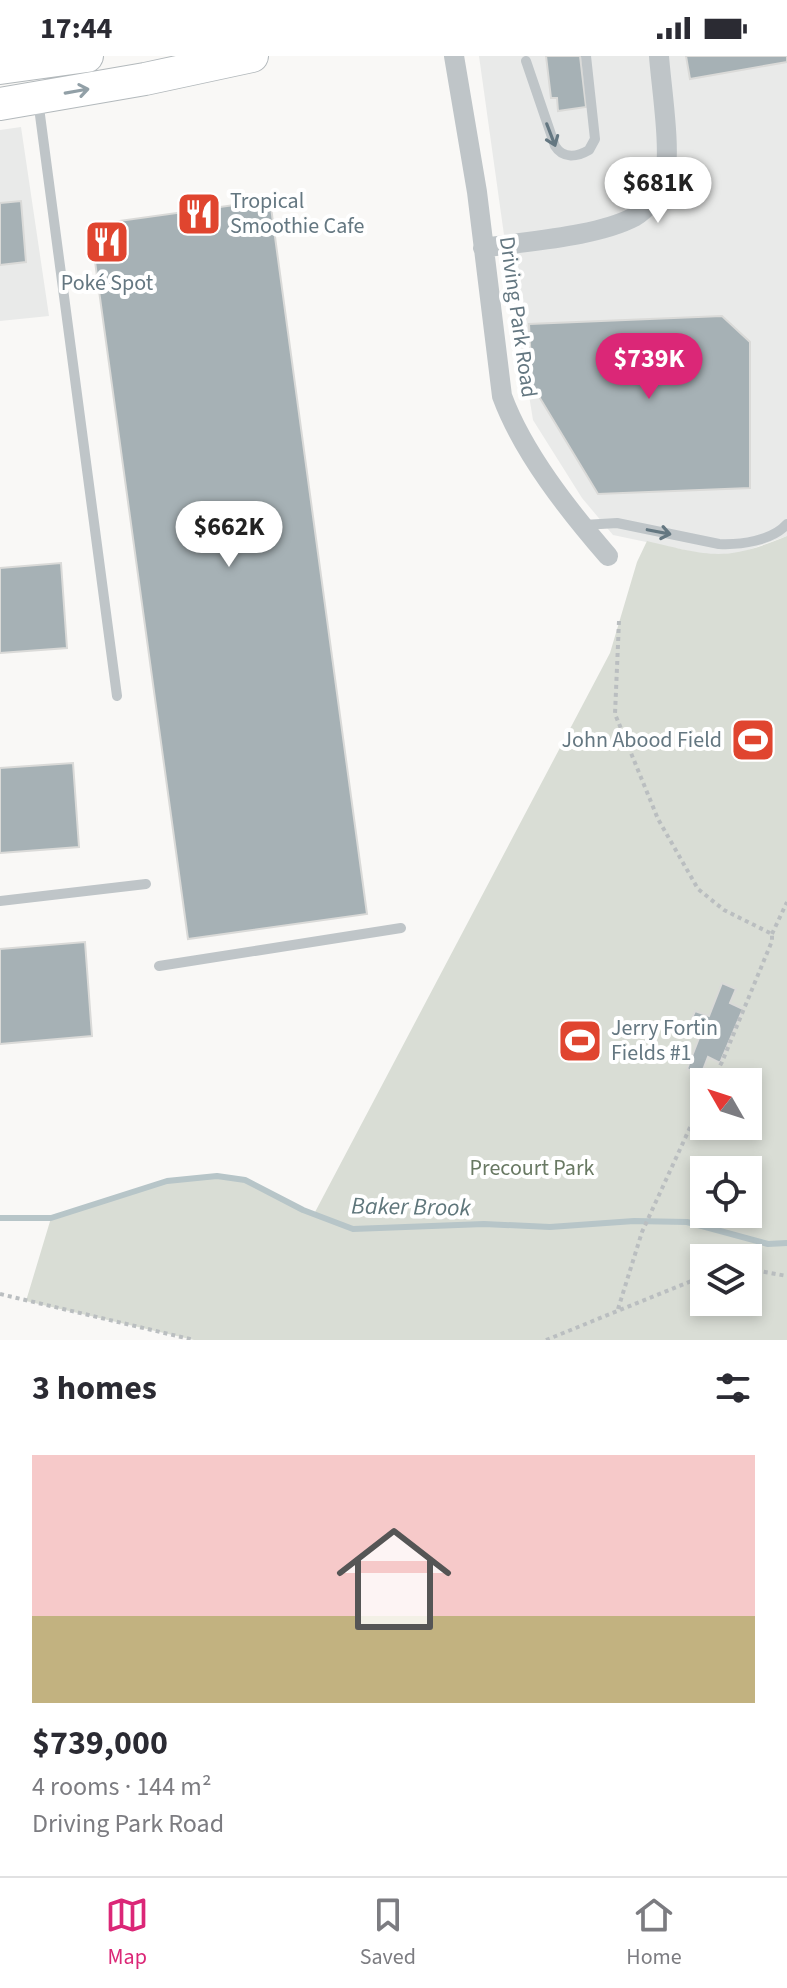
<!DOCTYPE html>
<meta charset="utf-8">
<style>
body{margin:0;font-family:"Source Sans 3",sans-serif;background:#f2f2f3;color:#2b2b33;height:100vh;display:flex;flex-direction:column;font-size:30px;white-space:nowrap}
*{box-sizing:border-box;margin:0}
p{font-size:26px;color:#7c7c81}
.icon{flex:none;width:44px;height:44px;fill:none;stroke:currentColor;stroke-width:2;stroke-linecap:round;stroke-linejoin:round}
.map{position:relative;height:1284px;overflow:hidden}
.panel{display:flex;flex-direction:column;background:#fff;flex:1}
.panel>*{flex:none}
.needle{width:52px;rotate:309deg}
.fabs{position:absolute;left:690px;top:1012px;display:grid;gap:16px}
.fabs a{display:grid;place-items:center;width:72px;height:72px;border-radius:0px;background:#fff;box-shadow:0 4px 12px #0003;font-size:40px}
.price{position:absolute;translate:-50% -68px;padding:0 18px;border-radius:28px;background:#fff;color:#222;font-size:26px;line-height:52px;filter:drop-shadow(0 2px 4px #0008)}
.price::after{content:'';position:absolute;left:50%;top:48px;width:24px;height:18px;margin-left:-12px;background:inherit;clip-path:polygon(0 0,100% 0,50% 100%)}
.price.active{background:#db2777;color:#fff}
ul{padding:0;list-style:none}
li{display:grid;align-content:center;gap:16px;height:424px;padding:0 32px}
li span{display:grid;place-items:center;height:248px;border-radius:0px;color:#555}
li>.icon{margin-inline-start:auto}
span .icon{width:144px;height:144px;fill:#fffc;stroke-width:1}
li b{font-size:34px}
h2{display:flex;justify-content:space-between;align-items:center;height:96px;padding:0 32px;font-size:34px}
.status{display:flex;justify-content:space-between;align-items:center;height:56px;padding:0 40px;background:#fff;direction:ltr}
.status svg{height:22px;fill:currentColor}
.tabs{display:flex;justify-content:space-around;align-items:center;height:112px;border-top:2px solid #e1e1e2;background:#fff;font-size:22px;color:#7c7c81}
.tabs a{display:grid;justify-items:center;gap:4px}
.tabs .active{color:#db2777}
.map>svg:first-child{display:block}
.built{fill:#e9eae9}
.green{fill:#d9ddd5;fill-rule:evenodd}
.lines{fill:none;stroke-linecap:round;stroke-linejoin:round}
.stream{stroke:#b7c5c8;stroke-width:6}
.building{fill:#a6b1b5;stroke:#dadad8;stroke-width:2}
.primary-casing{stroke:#b3b9bc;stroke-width:34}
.path{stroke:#babec0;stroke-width:4;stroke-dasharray:4 4;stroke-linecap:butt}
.lane{stroke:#bfc5c8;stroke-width:10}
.street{stroke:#bfc5c8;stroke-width:20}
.primary{stroke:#fff;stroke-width:32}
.oneway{stroke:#92a0a7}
.oneway2{stroke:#647781}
.labels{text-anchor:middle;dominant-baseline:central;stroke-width:8;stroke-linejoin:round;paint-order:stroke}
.poi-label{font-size:22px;fill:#647781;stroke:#fff;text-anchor:start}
.street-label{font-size:22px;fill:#647781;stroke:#fff}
.park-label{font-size:22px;fill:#697963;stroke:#fff}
.water-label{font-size:24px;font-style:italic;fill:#5f767b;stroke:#fff}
</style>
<div class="status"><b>17:44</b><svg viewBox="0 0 49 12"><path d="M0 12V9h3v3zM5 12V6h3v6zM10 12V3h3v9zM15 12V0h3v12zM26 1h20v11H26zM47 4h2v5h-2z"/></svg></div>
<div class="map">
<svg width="787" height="1284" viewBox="0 0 787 1284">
<rect width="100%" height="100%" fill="#f9f8f6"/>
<path class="built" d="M 479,0 L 787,0 L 787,480 L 740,497 L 708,499 L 613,479 L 582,442 L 533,364 L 511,229 Z
M 21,71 L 49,260 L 0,265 L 0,74 Z"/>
<path class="green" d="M 787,480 L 787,1284 L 194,1284 L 26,1245 L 51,1162 C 110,1143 179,1110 242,1123 C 267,1129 289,1150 314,1158 L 610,597 L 637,506 L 647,485 C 710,500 725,506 787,480 ZM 704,1026 L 748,1026 L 748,1070 L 704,1070 ZM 704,1114 L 748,1114 L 748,1158 L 704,1158 ZM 704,1202 L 748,1202 L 748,1246 L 704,1246 Z"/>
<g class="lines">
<path class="stream" d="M 0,1162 L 51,1162 L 167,1125 L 217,1120 L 245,1124 L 303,1154 L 353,1173 L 484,1168 L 550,1171 L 634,1165 L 687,1166 L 768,1188 L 787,1187"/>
</g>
<path class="building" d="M 546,0 L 580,0 L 586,51 L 558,55 L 557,42 L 551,42 Z
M 686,0 L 787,0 L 787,6 L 690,23 Z
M 270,144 L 367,858 L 188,883 L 90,169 Z
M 21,145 L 26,206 L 0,209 L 0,147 Z
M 722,260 L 750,286 L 750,432 L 598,438 L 532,329 L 529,268 Z
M 61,507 L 67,592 L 0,597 L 0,512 Z
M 73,707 L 79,791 L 0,797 L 0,712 Z
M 85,886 L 92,980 L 0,988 L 0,893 Z
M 722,927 L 736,933 L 730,947 L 743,953 L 720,1007 L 708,1001 L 701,1019 L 687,1013 L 699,982 L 686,976 L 695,955 L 709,960 Z"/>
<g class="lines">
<g class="primary-casing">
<path id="primary" d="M 0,12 L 87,0
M 0,48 L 145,23 L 252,0"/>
</g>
<path class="path" d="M 619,565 L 615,658 L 658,763 L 698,833 L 724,854 L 772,878 L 772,885 L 722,1006 L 711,1026
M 772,878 L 787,846
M 748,1213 L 787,1220
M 0,1238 L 194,1284
M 618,1253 L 642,1176 L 704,1041
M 546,1284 L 704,1220"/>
<path class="lane" d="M 526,5 L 555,90 C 563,103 577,101 589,94 L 595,83 L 586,0
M 38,44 L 117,640
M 584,469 L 617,467 L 719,488 C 740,489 772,485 787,468
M 0,845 L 146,828
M 159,910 L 401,872"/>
<path class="street" d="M 454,0 L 477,136 L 502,340 C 523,397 569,455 608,500
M 483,192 C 526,185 596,181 634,161 C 647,153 660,138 664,123 C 672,98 661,29 659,0"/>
<use href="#primary" class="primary"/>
</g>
<defs><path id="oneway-shaft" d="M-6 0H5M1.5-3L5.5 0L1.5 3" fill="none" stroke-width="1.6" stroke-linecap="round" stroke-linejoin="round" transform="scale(2)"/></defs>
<use class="oneway" href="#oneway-shaft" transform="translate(77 35) rotate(-10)"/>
<g class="oneway2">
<use href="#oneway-shaft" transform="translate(551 79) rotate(69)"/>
<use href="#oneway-shaft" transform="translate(659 476) rotate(11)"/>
</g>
<defs>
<g id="restaurant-square" transform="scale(2.3)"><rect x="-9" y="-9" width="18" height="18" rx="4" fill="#e0452f" stroke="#fff"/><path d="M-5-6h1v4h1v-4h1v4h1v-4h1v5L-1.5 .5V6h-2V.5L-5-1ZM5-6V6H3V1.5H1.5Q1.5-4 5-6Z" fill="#fff"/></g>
<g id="stadium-square" transform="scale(2.3)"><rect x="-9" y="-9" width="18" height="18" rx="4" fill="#e0452f" stroke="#fff"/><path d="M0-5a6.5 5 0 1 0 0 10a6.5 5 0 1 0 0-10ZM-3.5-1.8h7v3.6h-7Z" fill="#fff"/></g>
</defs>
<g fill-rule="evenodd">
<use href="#restaurant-square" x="199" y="158"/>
<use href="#restaurant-square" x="107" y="186"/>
<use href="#stadium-square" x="753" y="684"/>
<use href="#stadium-square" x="580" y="985"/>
</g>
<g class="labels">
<g class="poi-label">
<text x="230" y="145">Tropical<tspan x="230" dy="25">Smoothie Cafe</tspan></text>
<text x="107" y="227" text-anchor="middle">Poké Spot</text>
<text x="722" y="684" text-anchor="end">John Abood Field</text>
<text x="611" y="972">Jerry Fortin<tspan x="611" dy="25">Fields #1</tspan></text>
</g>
<g class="street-label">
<text transform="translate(518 261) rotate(82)">Driving Park Road</text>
</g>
<g class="park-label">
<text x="532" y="1112">Precourt Park</text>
</g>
<g class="water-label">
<text transform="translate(411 1151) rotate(1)">Baker Brook</text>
</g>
</g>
</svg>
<div class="fabs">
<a><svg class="needle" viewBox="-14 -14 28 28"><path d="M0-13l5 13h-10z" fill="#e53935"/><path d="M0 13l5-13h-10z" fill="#7c7c81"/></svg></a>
<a><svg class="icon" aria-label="locate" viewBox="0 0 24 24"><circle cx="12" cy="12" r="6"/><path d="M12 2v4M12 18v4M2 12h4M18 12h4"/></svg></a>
<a><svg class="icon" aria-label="layers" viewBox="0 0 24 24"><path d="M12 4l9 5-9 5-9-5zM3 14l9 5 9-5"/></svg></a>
</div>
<b class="price" style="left:658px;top:169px">$681K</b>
<b class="price active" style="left:649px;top:345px">$739K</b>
<b class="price" style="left:229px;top:513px">$662K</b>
</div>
<section class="panel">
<h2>3 homes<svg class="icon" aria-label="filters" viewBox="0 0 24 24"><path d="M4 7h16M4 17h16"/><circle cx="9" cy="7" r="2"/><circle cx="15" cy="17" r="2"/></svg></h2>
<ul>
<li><span style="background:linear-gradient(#f6c9c9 65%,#c2b280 0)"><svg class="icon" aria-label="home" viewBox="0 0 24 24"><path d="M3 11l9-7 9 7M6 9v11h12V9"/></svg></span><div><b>$739,000</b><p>4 rooms · 144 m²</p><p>Driving Park Road</p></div></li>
</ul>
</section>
<nav class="tabs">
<a class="active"><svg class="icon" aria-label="map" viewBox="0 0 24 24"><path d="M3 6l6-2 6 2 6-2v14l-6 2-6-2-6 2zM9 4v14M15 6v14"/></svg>Map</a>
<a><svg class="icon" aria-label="saved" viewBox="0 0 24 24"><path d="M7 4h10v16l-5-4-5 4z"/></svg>Saved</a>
<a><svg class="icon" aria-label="home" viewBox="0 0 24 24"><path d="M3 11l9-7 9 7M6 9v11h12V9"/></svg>Home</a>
</nav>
